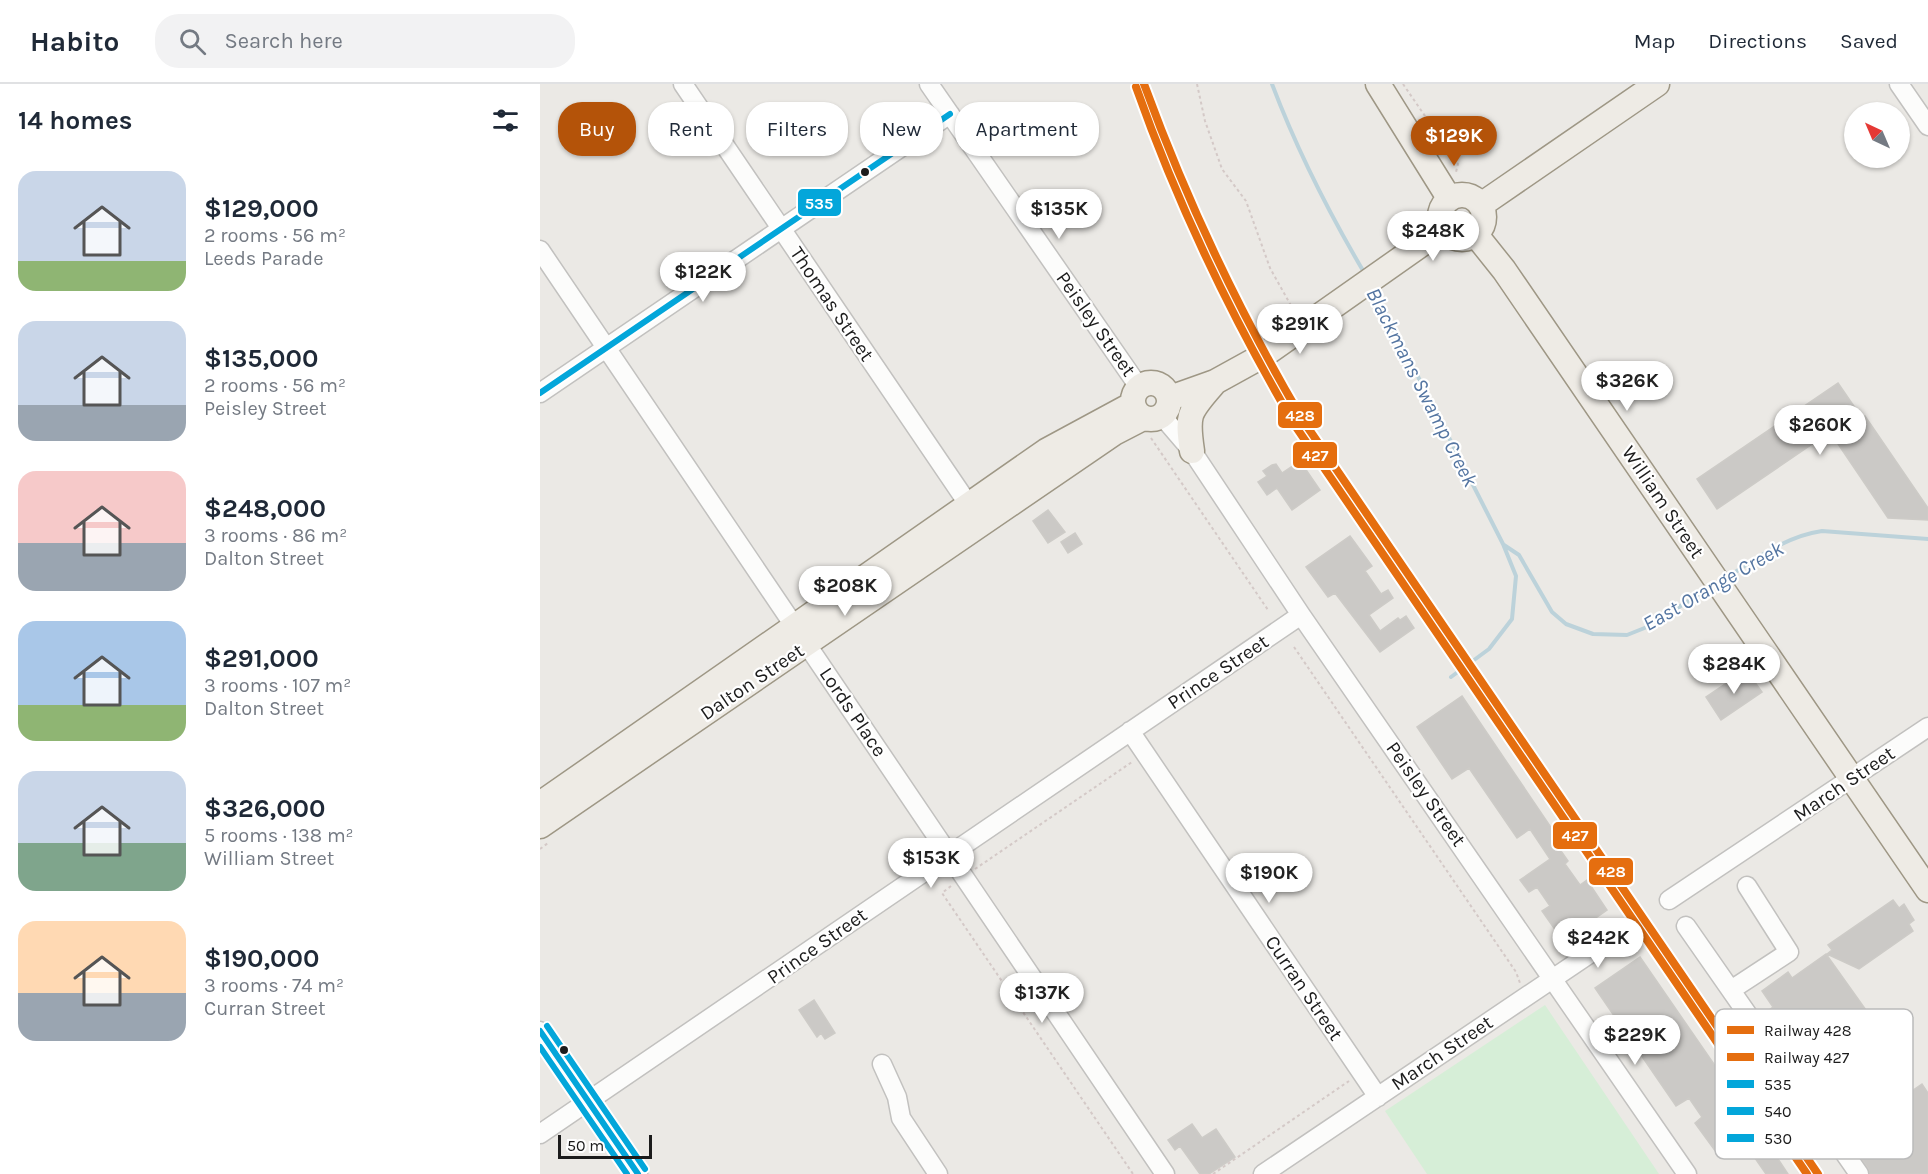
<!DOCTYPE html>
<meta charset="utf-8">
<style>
body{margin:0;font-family:Karla,sans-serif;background:#f2f2f3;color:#1f2937;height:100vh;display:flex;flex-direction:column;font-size:22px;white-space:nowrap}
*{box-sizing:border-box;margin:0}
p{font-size:20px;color:#747a83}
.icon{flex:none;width:33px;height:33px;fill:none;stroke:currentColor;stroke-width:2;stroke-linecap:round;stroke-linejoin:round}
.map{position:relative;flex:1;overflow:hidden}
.sheet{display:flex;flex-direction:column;background:#fff;width:540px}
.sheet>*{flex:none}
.banner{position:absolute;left:18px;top:18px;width:570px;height:54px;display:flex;gap:12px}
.needle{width:39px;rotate:316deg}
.tools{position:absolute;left:1304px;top:18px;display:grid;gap:12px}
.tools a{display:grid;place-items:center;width:66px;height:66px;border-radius:50%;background:#fff;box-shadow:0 2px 4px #0004;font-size:30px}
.scale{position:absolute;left:18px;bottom:15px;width:94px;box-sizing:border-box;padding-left:6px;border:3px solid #1c1c1c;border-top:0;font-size:16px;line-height:21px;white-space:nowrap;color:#1c1c1c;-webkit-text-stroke:4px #fff;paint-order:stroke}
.price{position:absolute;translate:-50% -51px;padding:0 14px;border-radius:21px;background:#fff;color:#222;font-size:20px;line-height:39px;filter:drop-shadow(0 2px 3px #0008)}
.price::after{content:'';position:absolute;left:50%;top:36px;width:18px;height:14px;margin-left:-9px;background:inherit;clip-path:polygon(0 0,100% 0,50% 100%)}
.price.active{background:#b45309;color:#fff}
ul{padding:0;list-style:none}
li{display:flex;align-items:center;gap:18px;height:150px;padding:0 18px}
li span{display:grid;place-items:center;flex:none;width:168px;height:120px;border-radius:18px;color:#555}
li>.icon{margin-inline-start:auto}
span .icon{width:72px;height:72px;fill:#fffc;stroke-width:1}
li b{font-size:26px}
h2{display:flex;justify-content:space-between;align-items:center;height:72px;padding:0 18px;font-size:26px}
.pill{padding:0 21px;border-radius:24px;background:#fff;box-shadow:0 2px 4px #0004;font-size:21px;line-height:54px}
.pill.active{background:#b45309;color:#fff}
header{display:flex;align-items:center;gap:36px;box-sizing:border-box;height:84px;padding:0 30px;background:#fff;border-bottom:2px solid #e0e1e3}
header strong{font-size:28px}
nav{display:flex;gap:33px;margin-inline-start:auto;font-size:21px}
.search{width:420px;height:54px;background:#f2f2f3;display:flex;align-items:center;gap:15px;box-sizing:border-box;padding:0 21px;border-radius:24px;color:#747a83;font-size:22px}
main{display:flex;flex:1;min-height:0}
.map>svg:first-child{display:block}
.park{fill:#d6eed7}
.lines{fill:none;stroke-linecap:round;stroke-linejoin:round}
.stream{stroke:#bcd2da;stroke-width:4}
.building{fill:#cbc9c6;stroke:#cdcbc7;stroke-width:1.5}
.minor-casing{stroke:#c2c1bf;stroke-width:21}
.major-casing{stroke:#9e9785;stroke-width:27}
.path{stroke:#d4c9c7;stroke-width:2;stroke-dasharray:3 3;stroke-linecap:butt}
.minor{stroke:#fcfcfb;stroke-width:18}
.major{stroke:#eeebe5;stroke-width:24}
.bus-1-casing{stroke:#fff;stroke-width:10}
.bus-2-casing{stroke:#fff;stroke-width:10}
.bus-3-casing{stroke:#fff;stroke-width:10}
.bus-1{stroke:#03a6da;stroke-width:6}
.bus-2{stroke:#03a6da;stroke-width:6}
.bus-3{stroke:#03a6da;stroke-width:6}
.rail-1-casing{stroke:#fff;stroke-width:12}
.rail-2-casing{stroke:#fff;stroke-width:12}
.rail-1{stroke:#e56e0f;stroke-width:8}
.rail-2{stroke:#e56e0f;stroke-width:8}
.bus-dot{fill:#1c1c1c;stroke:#fff;stroke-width:2}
.labels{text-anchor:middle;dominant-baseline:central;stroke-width:4.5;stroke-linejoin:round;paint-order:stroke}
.street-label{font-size:20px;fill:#1c1c1c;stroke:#fff}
.water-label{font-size:21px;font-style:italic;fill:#5475a1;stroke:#fff}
.key{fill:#fff;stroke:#bbb;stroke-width:1.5}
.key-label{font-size:16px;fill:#1c1c1c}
.line-badge{stroke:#fff;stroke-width:2}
.badge-label{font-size:16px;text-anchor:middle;font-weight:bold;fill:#fff}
</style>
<header>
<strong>Habito</strong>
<div class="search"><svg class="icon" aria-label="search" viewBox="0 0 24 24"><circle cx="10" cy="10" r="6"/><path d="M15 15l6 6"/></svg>Search here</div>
<nav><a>Map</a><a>Directions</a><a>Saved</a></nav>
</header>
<main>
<section class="sheet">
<h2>14 homes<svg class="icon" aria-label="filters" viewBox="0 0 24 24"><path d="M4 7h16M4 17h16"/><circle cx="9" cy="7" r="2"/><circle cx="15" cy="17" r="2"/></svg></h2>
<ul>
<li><span style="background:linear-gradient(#c9d6e8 75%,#8fb573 0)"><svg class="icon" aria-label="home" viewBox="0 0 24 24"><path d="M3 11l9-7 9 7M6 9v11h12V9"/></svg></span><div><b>$129,000</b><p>2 rooms · 56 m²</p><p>Leeds Parade</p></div></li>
<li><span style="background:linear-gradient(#c9d6e8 70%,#9aa5b1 0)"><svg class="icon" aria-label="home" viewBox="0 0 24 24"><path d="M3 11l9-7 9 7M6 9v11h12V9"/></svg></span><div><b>$135,000</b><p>2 rooms · 56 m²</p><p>Peisley Street</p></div></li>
<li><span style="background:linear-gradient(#f6c9c9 60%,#9aa5b1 0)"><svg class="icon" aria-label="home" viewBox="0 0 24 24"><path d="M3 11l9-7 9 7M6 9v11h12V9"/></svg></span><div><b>$248,000</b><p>3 rooms · 86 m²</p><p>Dalton Street</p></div></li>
<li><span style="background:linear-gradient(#a9c7e8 70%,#8fb573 0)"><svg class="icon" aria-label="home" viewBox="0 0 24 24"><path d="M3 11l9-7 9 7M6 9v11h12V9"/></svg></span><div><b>$291,000</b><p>3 rooms · 107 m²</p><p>Dalton Street</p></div></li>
<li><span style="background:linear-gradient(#c9d6e8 60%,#7fa58c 0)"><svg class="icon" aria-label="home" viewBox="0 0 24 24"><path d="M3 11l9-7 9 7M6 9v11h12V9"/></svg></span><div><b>$326,000</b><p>5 rooms · 138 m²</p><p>William Street</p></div></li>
<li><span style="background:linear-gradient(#ffd9b3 60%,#9aa5b1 0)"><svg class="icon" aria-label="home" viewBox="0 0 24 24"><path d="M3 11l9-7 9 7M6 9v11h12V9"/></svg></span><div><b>$190,000</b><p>3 rooms · 74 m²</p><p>Curran Street</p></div></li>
</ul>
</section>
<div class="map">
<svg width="1388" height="1090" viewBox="0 0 1388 1090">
<rect width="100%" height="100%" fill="#ebe9e5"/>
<path class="park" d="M 1005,921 L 1119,1090 L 887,1090 L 845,1027 Z"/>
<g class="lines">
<path class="stream" d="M 732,0 C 757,66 789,129 825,190
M 833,204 L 963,460 L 976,492 L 972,535 L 949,565 L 911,593
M 964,461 L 979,471 L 1012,528 L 1026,540 L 1053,550 L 1087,551 L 1107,543 L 1171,503
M 1186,494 C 1216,475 1246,452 1282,447 L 1388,455"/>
</g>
<path class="building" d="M 1298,299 L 1322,334 L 1325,332 L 1388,424 L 1388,436 L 1348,434 L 1290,348 L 1177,425 L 1157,395 Z
M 760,377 L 780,406 L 752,426 L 737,404 L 727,411 L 718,398 L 727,392 L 723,387 L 732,381 L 736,380 L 742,389 Z
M 508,426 L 525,448 L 508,459 L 493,437 Z
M 535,449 L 542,460 L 528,469 L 521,458 Z
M 810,452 L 832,482 L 825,487 L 841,510 L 848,506 L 853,514 L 829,531 L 840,547 L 858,534 L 860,536 L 866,532 L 874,544 L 840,568 L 795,509 L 788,513 L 766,483 Z
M 1206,586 L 1222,608 L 1181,636 L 1166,613 Z
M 922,612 L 1025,764 L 1021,767 L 1028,777 L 1025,780 L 1040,801 L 1047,796 L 1067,826 L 1023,857 L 1002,827 L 1010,822 L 997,803 L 989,808 L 980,796 L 1010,775 L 990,745 L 977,754 L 929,684 L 912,695 L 877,643 Z
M 1353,816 L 1359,824 L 1364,820 L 1374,836 L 1369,840 L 1373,847 L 1319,885 L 1287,870 L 1292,866 L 1288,861 Z
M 1286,870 L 1326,926 L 1295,948 L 1347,1024 L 1382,1000 L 1388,1009 L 1388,1090 L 1330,1090 L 1328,1084 L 1261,987 L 1264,986 L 1259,978 L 1267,973 L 1252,951 L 1243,957 L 1224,930 L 1233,923 L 1222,907 L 1248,888 L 1252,894 Z
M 1100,873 L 1207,1028 L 1248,1090 L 1226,1090 L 1199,1051 L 1176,1068 L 1155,1039 L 1162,1033 L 1149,1014 L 1136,1022 L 1055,904 Z
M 274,916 L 295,949 L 285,955 L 281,949 L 277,953 L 259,926 Z
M 652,1040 L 662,1054 L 676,1045 L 695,1073 L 669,1090 L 660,1090 L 640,1062 L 635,1066 L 628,1056 Z"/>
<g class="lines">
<g class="minor-casing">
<path id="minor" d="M 143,0 L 435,430
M 389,0 L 599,303
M 1359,0 L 1388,42
M 0,166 L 625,1090
M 0,309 L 410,30
M 622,332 L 652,367 L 761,531 L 1147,1090
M 590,647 L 838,1013
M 1129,816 L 1388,643
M 1146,842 L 1319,1090
M 1191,906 L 1249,868 L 1207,802
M 0,947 L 98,1090
M 342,980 L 357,1013 L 361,1034 L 398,1090
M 0,1050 L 761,531
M 723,1090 L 1082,848"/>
</g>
<g class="major-casing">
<path id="major" d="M 838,0 L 909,114
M900 133a22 22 0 1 1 44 0a22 22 0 1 1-44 0Z
M 941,121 L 1117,0
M 936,151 L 964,186 L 1388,806
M593 317a18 18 0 1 1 36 0a18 18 0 1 1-36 0Z
M 630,314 L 675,298 L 724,271 L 903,145
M 652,367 C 646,327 650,328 675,298
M 0,720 L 506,367 L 593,320
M 0,742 L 574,349 L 603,334"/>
</g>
<path class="path" d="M 657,0 L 665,37 L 682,85 L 706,117 L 730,184 L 754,227
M 863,0 L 918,80 L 916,88
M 611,354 L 728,526
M 754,563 L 976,888 L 980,899
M 0,765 L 8,759
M 435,785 L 592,678
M 411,802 L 402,809 L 593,1090
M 673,1090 L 809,997"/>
<use href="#minor" class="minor"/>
<use href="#major" class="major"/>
<g class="bus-1-casing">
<path id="bus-1" d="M 0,309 L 410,30
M 0,947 L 98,1090"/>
</g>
<g class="bus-2-casing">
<path id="bus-2" d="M 0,963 L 87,1090"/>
</g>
<g class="bus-3-casing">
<path id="bus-3" d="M 7,942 L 105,1085"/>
</g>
<use href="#bus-1" class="bus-1"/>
<use href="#bus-2" class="bus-2"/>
<use href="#bus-3" class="bus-3"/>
<g class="rail-1-casing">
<path id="rail-1" d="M 604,0 C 647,118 700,230 764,338 L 1278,1090"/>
</g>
<g class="rail-2-casing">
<path id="rail-2" d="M 596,3 C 638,122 692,234 756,343 L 1267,1090"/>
</g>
<use href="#rail-1" class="rail-1"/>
<use href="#rail-2" class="rail-2"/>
</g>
<g class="bus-dot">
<circle cx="325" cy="88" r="5"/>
<circle cx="24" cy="966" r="5"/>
</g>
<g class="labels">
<g class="street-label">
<text transform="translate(292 220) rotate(56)">Thomas Street</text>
<text transform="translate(556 240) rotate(55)">Peisley Street</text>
<text transform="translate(1123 418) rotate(56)">William Street</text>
<text transform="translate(678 588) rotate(-34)">Prince Street</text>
<text transform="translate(212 598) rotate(-34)">Dalton Street</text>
<text transform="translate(313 628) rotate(56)">Lords Place</text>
<text transform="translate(1304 700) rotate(-34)">March Street</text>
<text transform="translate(886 710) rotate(55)">Peisley Street</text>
<text transform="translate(277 862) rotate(-35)">Prince Street</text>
<text transform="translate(764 904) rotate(56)">Curran Street</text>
<text transform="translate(902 969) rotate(-34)">March Street</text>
</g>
<g class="water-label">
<text transform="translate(882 303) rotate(63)">Blackmans Swamp Creek</text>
<text transform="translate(1173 502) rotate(-30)">East Orange Creek</text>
</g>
</g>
<rect x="1175" y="925" width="198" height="150" rx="9" class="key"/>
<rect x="1187" y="942" width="27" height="8" fill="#e56e0f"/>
<rect x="1187" y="969" width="27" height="8" fill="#e56e0f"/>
<rect x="1187" y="996" width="27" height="8" fill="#03a6da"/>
<rect x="1187" y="1023" width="27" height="8" fill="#03a6da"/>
<rect x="1187" y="1050" width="27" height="8" fill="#03a6da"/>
<g class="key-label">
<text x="1224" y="952">Railway 428</text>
<text x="1224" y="979">Railway 427</text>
<text x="1224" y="1006">535</text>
<text x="1224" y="1033">540</text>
<text x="1224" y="1060">530</text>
</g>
<g class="line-badge">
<rect x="257" y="104" width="45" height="29" rx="6" fill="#03a6da"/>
<rect x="737" y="317" width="46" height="28" rx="6" fill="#e56e0f"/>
<rect x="752" y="357" width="46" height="28" rx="6" fill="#e56e0f"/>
<rect x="1012" y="737" width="46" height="29" rx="6" fill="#e56e0f"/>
<rect x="1048" y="773" width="46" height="29" rx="6" fill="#e56e0f"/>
</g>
<g class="badge-label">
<text x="279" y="125">535</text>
<text x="760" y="337">428</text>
<text x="775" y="377">427</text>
<text x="1035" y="757">427</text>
<text x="1071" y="793">428</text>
</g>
</svg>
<div class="tools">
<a><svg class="needle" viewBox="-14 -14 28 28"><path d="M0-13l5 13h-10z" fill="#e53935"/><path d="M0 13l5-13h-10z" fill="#747a83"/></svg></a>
</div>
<div class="scale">50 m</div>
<b class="price active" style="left:914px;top:83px">$129K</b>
<b class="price" style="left:519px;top:156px">$135K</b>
<b class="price" style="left:893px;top:178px">$248K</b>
<b class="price" style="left:163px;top:219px">$122K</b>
<b class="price" style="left:760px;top:271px">$291K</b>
<b class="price" style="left:1087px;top:328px">$326K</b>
<b class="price" style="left:1280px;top:372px">$260K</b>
<b class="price" style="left:305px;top:533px">$208K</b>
<b class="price" style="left:1194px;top:611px">$284K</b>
<b class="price" style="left:391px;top:805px">$153K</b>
<b class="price" style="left:729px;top:820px">$190K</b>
<b class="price" style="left:1058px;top:885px">$242K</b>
<b class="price" style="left:502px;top:940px">$137K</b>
<b class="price" style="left:1095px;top:982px">$229K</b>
<div class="banner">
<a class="pill active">Buy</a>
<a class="pill">Rent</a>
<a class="pill">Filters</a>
<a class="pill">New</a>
<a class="pill">Apartment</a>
</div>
</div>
</main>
